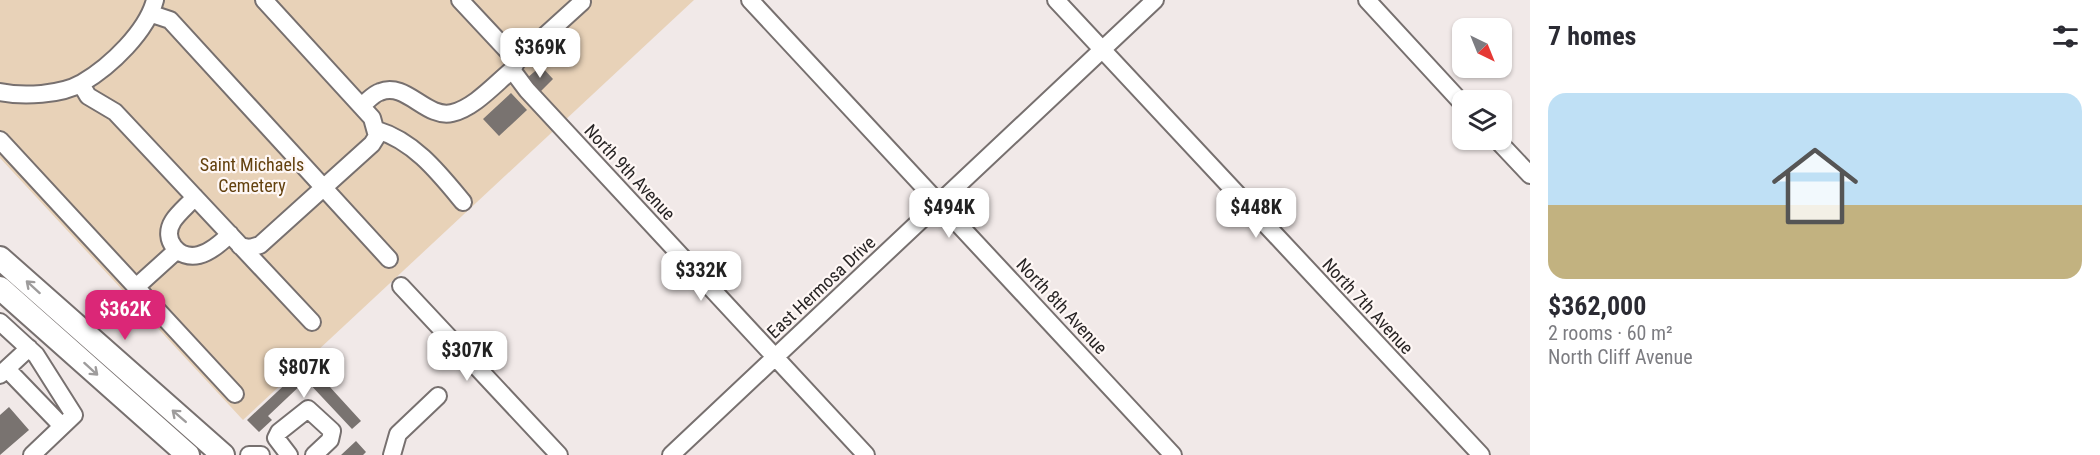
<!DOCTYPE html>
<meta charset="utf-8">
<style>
body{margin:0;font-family:"Roboto Condensed",sans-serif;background:#f2f2f3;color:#2b2b33;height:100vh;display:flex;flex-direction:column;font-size:22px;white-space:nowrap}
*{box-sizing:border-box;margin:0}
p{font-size:20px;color:#7c7c81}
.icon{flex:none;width:33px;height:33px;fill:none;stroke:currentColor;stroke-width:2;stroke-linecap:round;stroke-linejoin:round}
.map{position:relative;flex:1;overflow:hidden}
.sheet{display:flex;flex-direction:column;background:#fff;width:570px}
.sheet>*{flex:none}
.needle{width:39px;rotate:137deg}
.fabs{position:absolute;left:1452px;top:18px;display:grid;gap:12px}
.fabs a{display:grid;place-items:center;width:60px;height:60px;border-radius:12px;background:#fff;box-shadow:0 2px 4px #0004;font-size:30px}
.price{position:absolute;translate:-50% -51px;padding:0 14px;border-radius:12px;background:#fff;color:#222;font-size:20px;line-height:39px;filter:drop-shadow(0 2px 3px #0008)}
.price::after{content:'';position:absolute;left:50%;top:36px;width:18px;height:14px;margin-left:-9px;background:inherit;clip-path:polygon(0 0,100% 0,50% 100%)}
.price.on{background:#db2777;color:#fff}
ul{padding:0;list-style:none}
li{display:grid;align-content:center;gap:12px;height:318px;padding:0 18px}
li span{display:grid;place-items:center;height:186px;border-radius:18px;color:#555}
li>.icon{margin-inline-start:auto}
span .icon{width:108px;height:108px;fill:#fffc;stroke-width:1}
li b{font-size:26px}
h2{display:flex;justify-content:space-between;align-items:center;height:72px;padding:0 18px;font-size:26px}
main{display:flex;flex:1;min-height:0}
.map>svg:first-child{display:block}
.green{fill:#e8d2b8}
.building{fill:#797370}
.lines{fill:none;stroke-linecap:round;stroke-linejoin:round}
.minor-casing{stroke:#77706f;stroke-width:20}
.major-casing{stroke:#77706f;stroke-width:26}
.minor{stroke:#fff;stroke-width:16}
.major{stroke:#fff;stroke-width:22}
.oneway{stroke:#9e9c9c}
.labels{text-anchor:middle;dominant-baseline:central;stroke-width:4.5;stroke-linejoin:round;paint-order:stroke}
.park-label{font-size:18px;fill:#63410e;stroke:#fef7f5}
.street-label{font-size:18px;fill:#272424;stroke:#fef7f5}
</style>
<main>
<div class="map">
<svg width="1530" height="455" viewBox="0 0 1530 455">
<rect width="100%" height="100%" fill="#f1e9e8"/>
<path class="green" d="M 0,0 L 694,0 L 243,420 L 0,158 Z"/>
<path class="building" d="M 541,66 L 553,79 L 540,92 L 527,78 Z
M 511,93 L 527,110 L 499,136 L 483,119 Z
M 308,363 L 361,421 L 352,429 L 306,380 L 268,416 L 272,420 L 259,432 L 247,420 Z
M 9,407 L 29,430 L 0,455 L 0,415 Z
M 356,441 L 366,452 L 363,455 L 341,455 Z"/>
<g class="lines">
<g class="minor-casing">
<path id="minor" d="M 750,0 L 1173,455
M 1056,0 L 1481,455
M 1367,0 L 1462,103
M 152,14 L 170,20 L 389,259
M 517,61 L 582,2
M 512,70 L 527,90 L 866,455
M 81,84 L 88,96 L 115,112 L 312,322
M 0,92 C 23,97 61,95 82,83 C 111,66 147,31 155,0
M 361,106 C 367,102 373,94 380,92 C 406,81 426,119 452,113 C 474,108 495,84 512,70 L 517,61 L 460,0
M 377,130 C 414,141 439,173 463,202
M 0,140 L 235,394
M 1497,140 L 1530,175
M 195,197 C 188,205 178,213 173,221 C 161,240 179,260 199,255 C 211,252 221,243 230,234
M 240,246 L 250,248 L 260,245 L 372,144 L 377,136 L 372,118 L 264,0
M 401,286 L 559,455
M 135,288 L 177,250
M 0,322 L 36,355 L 74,415 L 32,455
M 7,369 L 62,426
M 0,375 L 29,348
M 249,455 L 261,455
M 289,455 L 276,438 L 279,432 L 308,409 L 332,431 L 330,440 L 314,455
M 392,455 L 398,434 L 438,396
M 671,455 L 1155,0"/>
</g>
<g class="major-casing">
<path id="major" d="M 0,258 L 223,455
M 0,288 L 188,455"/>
</g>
<use href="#minor" class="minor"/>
<use href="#major" class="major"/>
</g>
<defs><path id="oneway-shaft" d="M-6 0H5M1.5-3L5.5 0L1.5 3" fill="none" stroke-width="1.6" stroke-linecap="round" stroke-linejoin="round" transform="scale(1.5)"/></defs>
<g class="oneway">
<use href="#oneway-shaft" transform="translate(33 287) rotate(-138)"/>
<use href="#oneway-shaft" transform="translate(91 369) rotate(42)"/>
<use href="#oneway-shaft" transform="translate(179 416) rotate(-139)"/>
</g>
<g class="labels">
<g class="park-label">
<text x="252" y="164">Saint Michaels<tspan x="252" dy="21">Cemetery</tspan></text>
</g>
<g class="street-label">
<text transform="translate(630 172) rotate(47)">North 9th Avenue</text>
<text transform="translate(821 287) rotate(-43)">East Hermosa Drive</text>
<text transform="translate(1062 306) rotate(47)">North 8th Avenue</text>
<text transform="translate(1368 306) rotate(47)">North 7th Avenue</text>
</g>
</g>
</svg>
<div class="fabs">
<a><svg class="needle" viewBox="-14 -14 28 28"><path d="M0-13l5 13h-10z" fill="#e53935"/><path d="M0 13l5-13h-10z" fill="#7c7c81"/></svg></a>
<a><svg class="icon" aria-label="layers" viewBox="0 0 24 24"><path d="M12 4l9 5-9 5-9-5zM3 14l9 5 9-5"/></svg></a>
</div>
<b class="price" style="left:540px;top:79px">$369K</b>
<b class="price" style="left:949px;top:239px">$494K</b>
<b class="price" style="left:1256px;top:239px">$448K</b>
<b class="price" style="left:701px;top:302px">$332K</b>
<b class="price on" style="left:125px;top:341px">$362K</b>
<b class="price" style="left:467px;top:382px">$307K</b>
<b class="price" style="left:304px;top:399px">$807K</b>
</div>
<section class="sheet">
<h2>7 homes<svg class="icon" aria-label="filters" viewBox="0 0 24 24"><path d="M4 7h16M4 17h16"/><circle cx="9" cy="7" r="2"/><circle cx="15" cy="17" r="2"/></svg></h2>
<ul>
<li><span style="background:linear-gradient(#bfe0f5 60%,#c2b280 0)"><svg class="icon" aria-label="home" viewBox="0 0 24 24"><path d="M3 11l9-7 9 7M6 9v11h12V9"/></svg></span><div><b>$362,000</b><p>2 rooms · 60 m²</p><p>North Cliff Avenue</p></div></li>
</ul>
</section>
</main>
